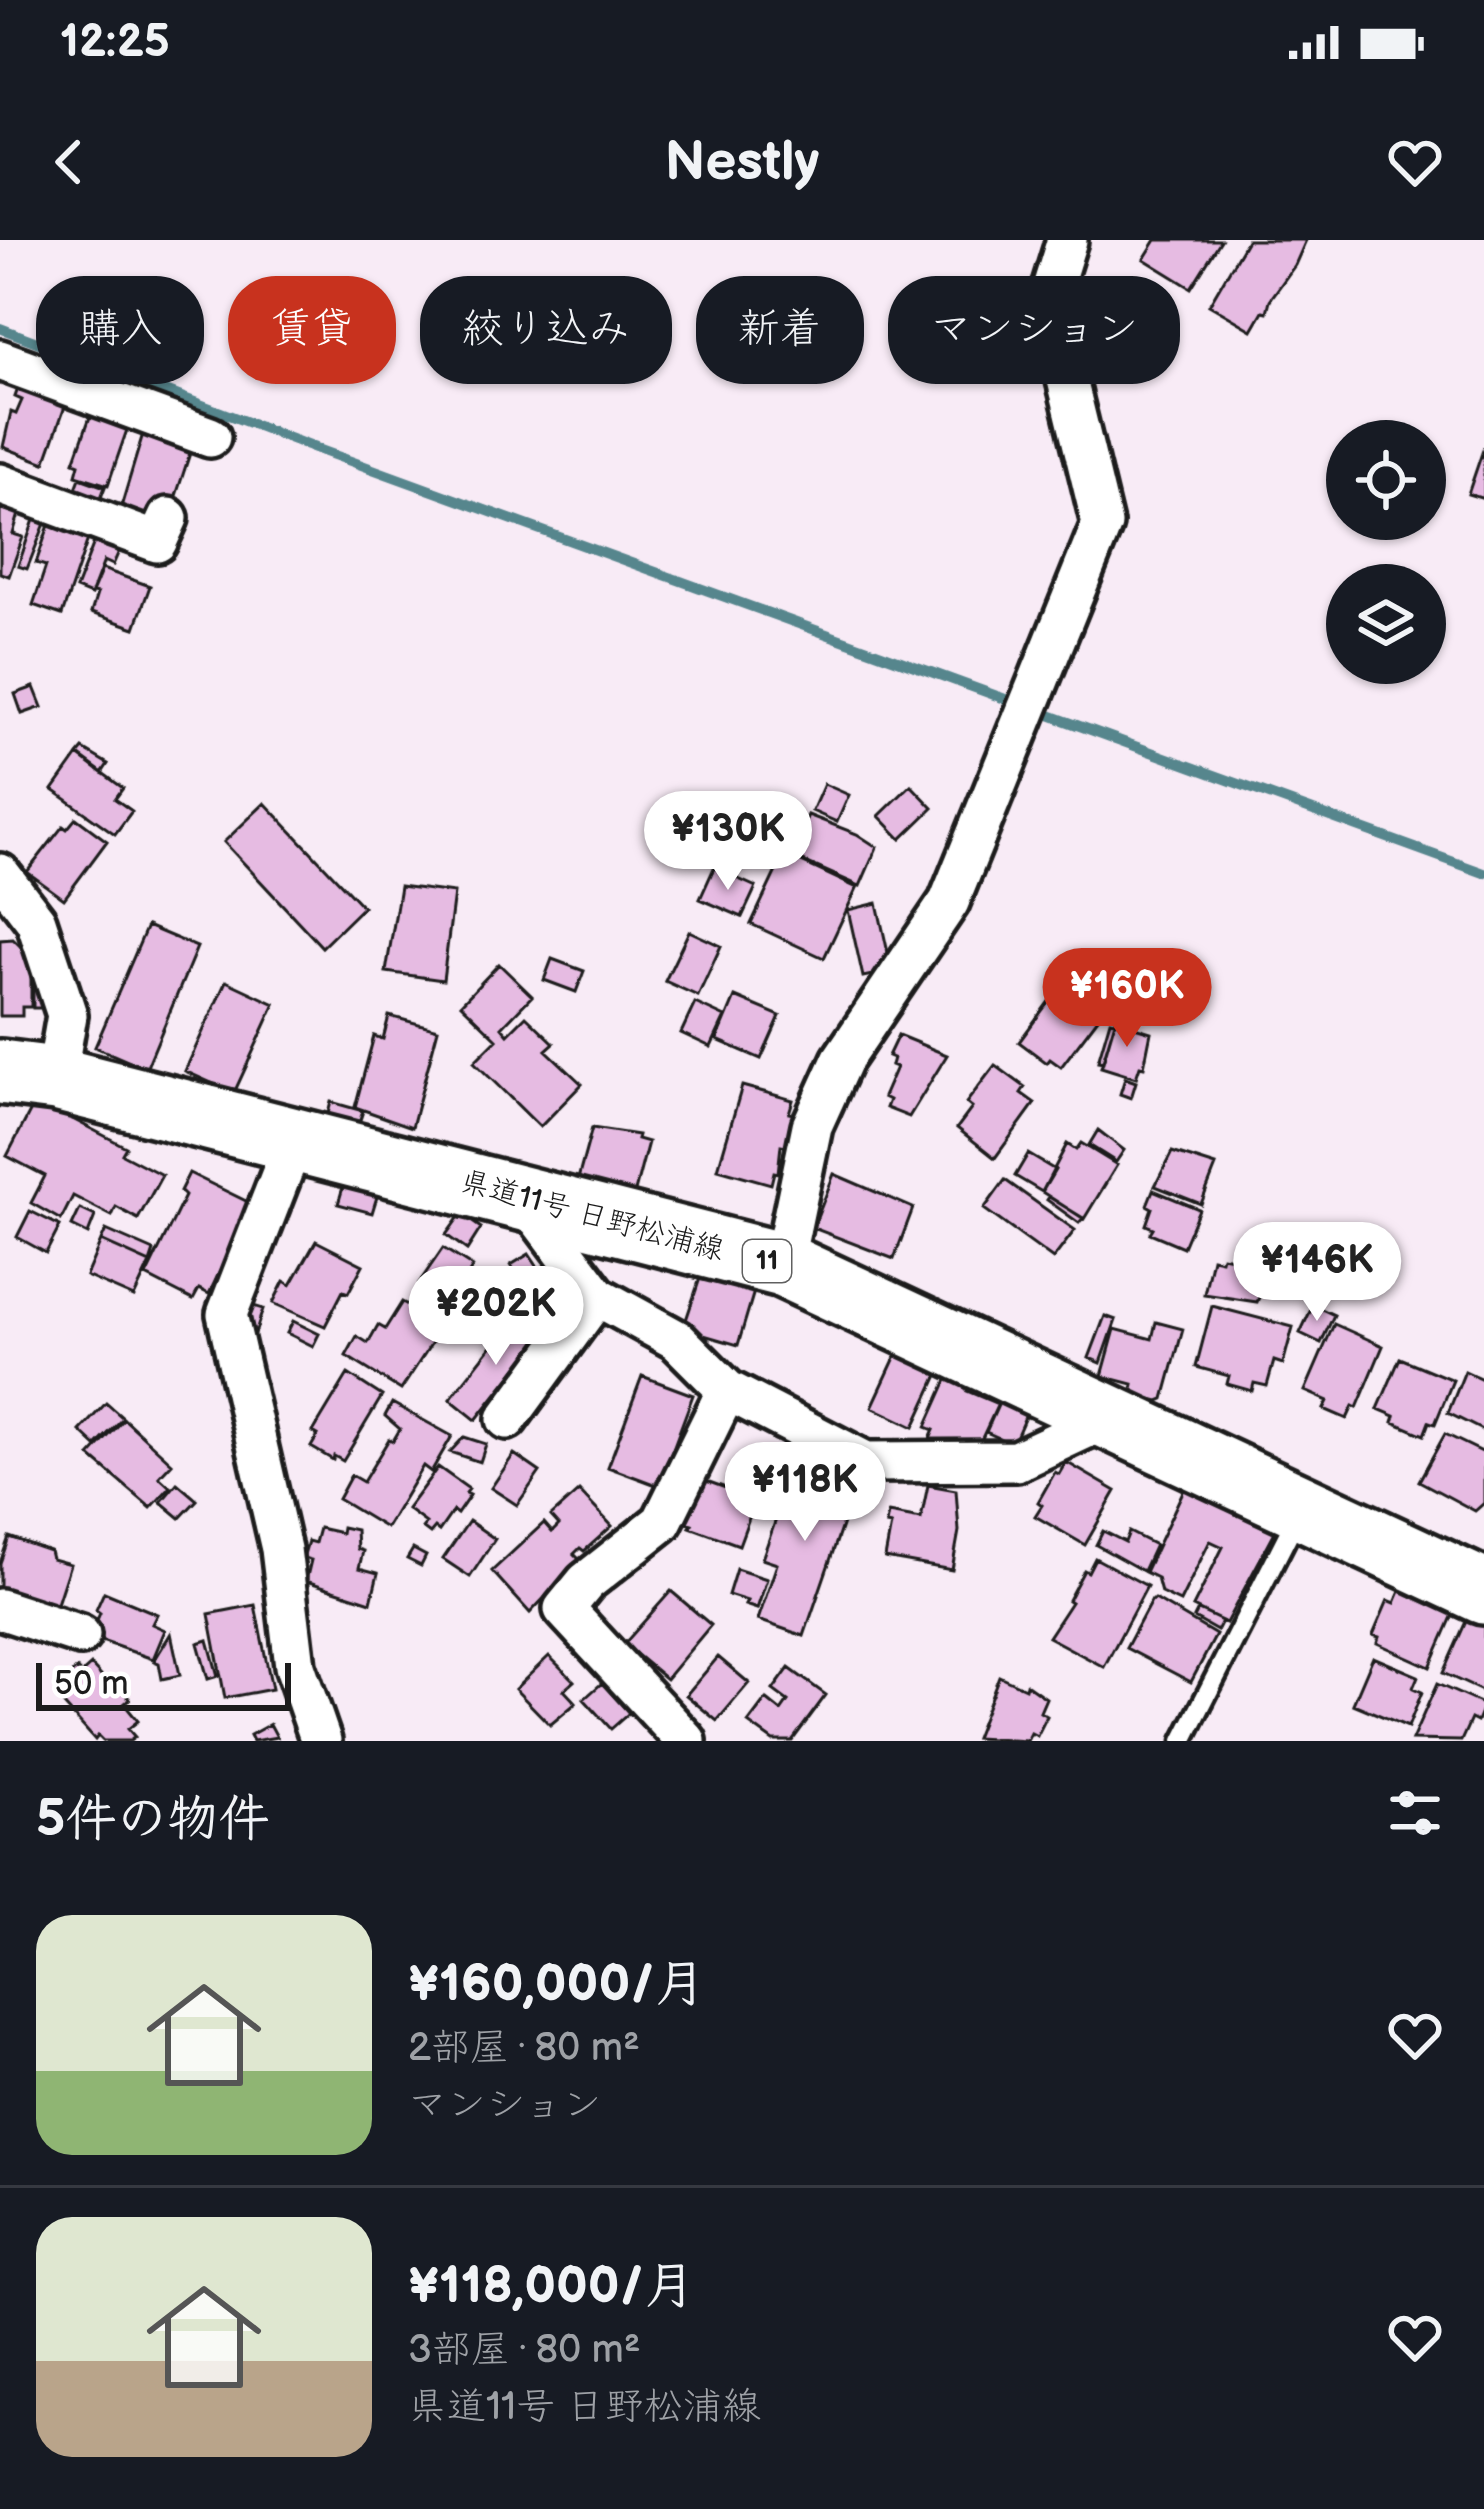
<!DOCTYPE html>
<html lang="ja">
<meta charset="utf-8">
<style>
body{margin:0;font-family:"Balsamiq Sans","Klee One",sans-serif;background:#242831;color:#f1f3f6;height:100vh;display:flex;flex-direction:column;font-size:45px;white-space:nowrap}
*{box-sizing:border-box;margin:0}
p{font-size:39px;color:#9ea1a6}
.icon{flex:none;width:66px;height:66px;fill:none;stroke:currentColor;stroke-width:2;stroke-linecap:round;stroke-linejoin:round}
.map{position:relative;height:1501px;overflow:hidden}
.panel{display:flex;flex-direction:column;background:#171b24;flex:1}
.panel>*{flex:none}
.top-card{position:absolute;left:36px;top:36px;width:1413px;height:108px;display:flex;gap:24px}
.buttons{position:absolute;left:1326px;top:180px;display:grid;gap:24px}
.buttons a{display:grid;place-items:center;width:120px;height:120px;border-radius:50%;background:#171b24;box-shadow:0 3px 9px #0004;font-size:60px}
.scale{position:absolute;left:36px;bottom:30px;width:255px;box-sizing:border-box;padding-left:12px;border:6px solid #1c1c1c;border-top:0;font-size:33px;line-height:42px;white-space:nowrap;color:#1c1c1c;-webkit-text-stroke:9px #fff;paint-order:stroke}
.price{position:absolute;translate:-50% -102px;padding:0 27px;border-radius:42px;background:#fff;color:#222;font-size:39px;line-height:78px;filter:drop-shadow(0 3px 6px #0008)}
.price::after{content:'';position:absolute;left:50%;top:72px;width:36px;height:27px;margin-left:-18px;background:inherit;clip-path:polygon(0 0,100% 0,50% 100%)}
.price.on{background:#c8321e;color:#fff}
ul{padding:0;list-style:none}
li{display:flex;align-items:center;gap:36px;height:300px;padding:0 36px}
li+li{border-top:3px solid #363941}
li span{display:grid;place-items:center;flex:none;width:336px;height:240px;border-radius:36px;color:#555}
li>.icon{margin-inline-start:auto}
span .icon{width:144px;height:144px;fill:#fffc;stroke-width:1}
li b{font-size:51px}
h2{display:flex;justify-content:space-between;align-items:center;height:144px;padding:0 36px;font-size:51px}
.chip{padding:0 42px;border-radius:48px;background:#171b24;box-shadow:0 3px 9px #0004;font-size:42px;line-height:108px}
.chip.on{background:#c8321e;color:#fff}
.status{display:flex;justify-content:space-between;align-items:center;height:84px;padding:0 60px;background:#171b24;direction:ltr}
.status svg{height:33px;fill:currentColor}
header{display:flex;justify-content:space-between;align-items:center;height:156px;padding:0 36px;background:#171b24;font-size:54px;font-weight:700}
.map>svg:first-child{display:block}
.lines{fill:none;stroke-linecap:round;stroke-linejoin:round}
.stream{stroke:#56868d;stroke-width:10}
.building{fill:#e6bbe2;stroke:#1c1c1c;stroke-width:3}
.service-casing{stroke:#1c1c1c;stroke-width:27}
.minor-casing{stroke:#1c1c1c;stroke-width:48}
.primary-casing{stroke:#1c1c1c;stroke-width:72}
.service{stroke:#fff;stroke-width:18}
.minor{stroke:#fff;stroke-width:39}
.primary{stroke:#fff;stroke-width:63}
.labels{text-anchor:middle;dominant-baseline:central;stroke-width:9;stroke-linejoin:round;paint-order:stroke}
.shield{fill:#fff;stroke:#606060;stroke-width:3}
.shield-label{font-size:27px;font-weight:bold;fill:#1c1c1c}
.street-label{font-size:30px;fill:#1c1c1c;stroke:#fff}
</style>
<div class="status"><b>12:25</b><svg viewBox="0 0 49 12"><path d="M0 12V9h3v3zM5 12V6h3v6zM10 12V3h3v9zM15 12V0h3v12zM26 1h20v11H26zM47 4h2v5h-2z"/></svg></div>
<header><svg class="icon" aria-label="back" viewBox="0 0 24 24"><path d="M15 5l-7 7 7 7"/></svg>Nestly<svg class="icon" aria-label="heart" viewBox="0 0 24 24"><path d="M12 20l-8-8c-3-5 5-10 8-4 3-6 11-1 8 4z"/></svg></header>
<div class="map">
<svg width="1484" height="1501" viewBox="0 0 1484 1501">
<rect width="100%" height="100%" fill="#f8ebf6"/>
<filter id="ink" filterUnits="userSpaceOnUse"><feTurbulence type="fractalNoise" baseFrequency=".00833" numOctaves="2"/><feDisplacementMap in="SourceGraphic" scale="24" xChannelSelector="R" yChannelSelector="G"/><feConvolveMatrix kernelMatrix="1 2 1 2 8 2 1 2 1" color-interpolation-filters="sRGB"/></filter>
<g filter="url(#ink)">
<g class="lines">
<path class="stream" d="M 0,88 L 323,211 L 1484,633"/>
</g>
<path class="building" d="M 1156,0 L 1221,0 L 1191,48 L 1144,19 Z
M 1247,0 L 1306,0 L 1295,25 L 1270,60 L 1267,72 L 1263,71 L 1252,90 L 1209,65 Z
M 22,137 L 69,155 L 45,223 L 3,207 L 11,172 L 16,174 L 22,160 L 15,157 Z
M 91,174 L 128,187 L 108,245 L 76,235 L 79,224 L 74,222 Z
M 145,187 L 193,204 L 173,265 L 157,260 L 151,277 L 121,267 Z
M 1484,207 L 1484,259 L 1468,254 Z
M 80,238 L 105,247 L 97,268 L 72,259 Z
M 0,268 L 19,274 L 13,294 L 23,297 L 9,336 L 0,333 Z
M 35,277 L 46,281 L 27,329 L 18,326 Z
M 49,285 L 88,299 L 62,375 L 33,365 L 46,326 L 36,323 Z
M 98,292 L 123,302 L 113,325 L 104,321 L 91,355 L 76,349 Z
M 102,329 L 150,346 L 135,388 L 91,373 L 97,354 L 92,353 Z
M 34,447 L 42,467 L 22,474 L 15,454 Z
M 83,509 L 108,524 L 102,533 L 78,515 Z
M 78,515 L 123,548 L 115,559 L 132,571 L 115,594 L 53,550 Z
M 824,544 L 849,555 L 837,582 L 812,571 Z
M 911,545 L 933,568 L 901,599 L 879,576 Z
M 265,563 L 363,667 L 322,707 L 224,602 Z
M 808,575 L 857,594 L 877,607 L 860,646 L 790,615 Z
M 76,578 L 107,601 L 64,659 L 27,632 L 63,586 L 67,589 Z
M 784,614 L 857,648 L 824,718 L 751,684 Z
M 714,628 L 756,647 L 742,677 L 700,659 Z
M 400,646 L 454,653 L 443,740 L 386,732 Z
M 877,663 L 892,731 L 863,737 L 848,670 Z
M 147,686 L 197,707 L 146,829 L 95,807 Z
M 689,691 L 721,706 L 698,756 L 665,741 Z
M 13,699 L 31,717 L 31,767 L 22,767 L 22,776 L 0,776 L 0,700 Z
M 552,719 L 584,731 L 576,752 L 544,740 Z
M 499,724 L 532,756 L 502,787 L 508,794 L 526,776 L 554,803 L 546,810 L 582,844 L 540,887 L 474,822 L 497,799 L 461,764 Z
M 33,738 L 45,739 L 51,768 L 33,768 Z
M 226,741 L 275,764 L 234,853 L 185,831 Z
M 1058,749 L 1098,778 L 1061,827 L 1050,819 L 1047,823 L 1019,802 Z
M 735,757 L 780,776 L 761,819 L 717,800 Z
M 695,763 L 725,777 L 711,807 L 681,793 Z
M 389,776 L 438,789 L 412,887 L 355,867 L 374,796 L 383,799 Z
M 1110,780 L 1115,781 L 1103,822 L 1098,821 Z
M 1115,781 L 1151,792 L 1144,827 L 1140,826 L 1136,838 L 1101,827 Z
M 898,795 L 947,815 L 909,877 L 886,868 L 889,860 L 883,857 L 896,827 L 891,825 L 893,818 L 888,816 Z
M 995,825 L 1025,847 L 1021,853 L 1035,863 L 995,918 L 957,888 L 972,868 L 966,863 Z
M 1125,838 L 1136,842 L 1131,858 L 1120,854 Z
M 742,846 L 793,860 L 789,873 L 794,874 L 786,906 L 781,905 L 778,933 L 774,932 L 771,944 L 718,929 Z
M 36,860 L 126,907 L 122,914 L 162,935 L 138,979 L 116,967 L 112,976 L 73,956 L 61,980 L 31,963 L 45,936 L 7,916 Z
M 331,862 L 363,871 L 357,889 L 326,881 Z
M 592,888 L 638,895 L 637,899 L 648,902 L 634,955 L 578,939 Z
M 1098,890 L 1124,910 L 1116,922 L 1089,905 Z
M 1081,903 L 1117,925 L 1084,979 L 1042,952 L 1067,904 L 1076,910 Z
M 1172,912 L 1216,926 L 1201,964 L 1155,946 Z
M 1028,914 L 1055,930 L 1042,952 L 1015,936 Z
M 189,933 L 252,964 L 209,1054 L 199,1049 L 193,1060 L 146,1036 L 185,956 L 180,951 Z
M 834,934 L 913,968 L 894,1019 L 813,988 Z
M 346,937 L 380,947 L 372,973 L 338,964 Z
M 1005,940 L 1075,990 L 1053,1019 L 984,969 Z
M 1153,950 L 1199,969 L 1183,1007 L 1150,993 L 1153,988 L 1146,985 L 1152,968 L 1147,965 Z
M 1049,957 L 1083,978 L 1079,983 L 1047,960 Z
M 80,969 L 95,976 L 88,994 L 72,986 Z
M 30,971 L 60,986 L 46,1013 L 17,997 Z
M 461,974 L 481,988 L 467,1010 L 446,995 Z
M 106,990 L 154,1011 L 150,1023 L 101,1001 Z
M 101,1001 L 150,1023 L 134,1057 L 86,1036 Z
M 316,1001 L 363,1025 L 348,1053 L 343,1051 L 325,1086 L 273,1063 L 284,1041 L 291,1045 Z
M 443,1008 L 473,1027 L 450,1063 L 419,1043 Z
M 529,1014 L 539,1029 L 544,1026 L 548,1031 L 560,1023 L 583,1058 L 547,1081 L 511,1025 Z
M 1222,1016 L 1272,1026 L 1257,1062 L 1204,1054 L 1212,1018 L 1221,1020 Z
M 702,1032 L 755,1048 L 738,1105 L 683,1089 Z
M 425,1047 L 449,1063 L 443,1073 L 419,1057 Z
M 402,1062 L 444,1084 L 401,1150 L 346,1116 L 357,1096 L 368,1103 L 378,1085 L 385,1089 Z
M 247,1064 L 263,1069 L 254,1097 L 239,1093 Z
M 1313,1065 L 1334,1075 L 1321,1103 L 1300,1093 Z
M 1212,1066 L 1293,1087 L 1283,1124 L 1274,1121 L 1267,1146 L 1254,1143 L 1252,1151 L 1227,1144 L 1229,1136 L 1196,1127 Z
M 515,1076 L 541,1097 L 476,1180 L 450,1159 Z
M 1105,1076 L 1116,1080 L 1101,1123 L 1089,1118 Z
M 293,1081 L 319,1094 L 313,1106 L 287,1093 Z
M 1156,1082 L 1183,1089 L 1164,1159 L 1159,1161 L 1131,1154 L 1133,1144 L 1102,1136 L 1115,1089 L 1152,1099 Z
M 1334,1084 L 1383,1106 L 1357,1168 L 1353,1166 L 1347,1179 L 1324,1169 L 1328,1161 L 1305,1151 Z
M 897,1113 L 939,1133 L 914,1187 L 872,1167 Z
M 1400,1118 L 1453,1140 L 1435,1184 L 1429,1182 L 1424,1195 L 1393,1182 L 1395,1176 L 1378,1169 Z
M 951,1131 L 972,1141 L 967,1151 L 998,1164 L 977,1209 L 964,1209 L 948,1202 L 946,1206 L 930,1199 L 934,1190 L 926,1187 Z
M 1465,1131 L 1484,1140 L 1484,1191 L 1448,1173 Z
M 348,1134 L 382,1156 L 343,1221 L 334,1216 L 333,1220 L 311,1207 L 318,1195 L 313,1192 Z
M 642,1136 L 693,1155 L 659,1246 L 608,1227 Z
M 998,1156 L 1028,1170 L 1013,1204 L 986,1192 L 999,1163 L 995,1162 Z
M 106,1163 L 123,1178 L 96,1206 L 80,1191 Z
M 392,1163 L 452,1196 L 431,1232 L 423,1226 L 386,1288 L 338,1259 L 351,1235 L 363,1242 L 389,1199 L 393,1201 L 400,1189 L 385,1176 Z
M 124,1179 L 172,1223 L 159,1237 L 170,1247 L 151,1268 L 90,1216 Z
M 1445,1194 L 1484,1213 L 1484,1263 L 1475,1271 L 1419,1241 Z
M 464,1197 L 486,1204 L 480,1222 L 450,1212 Z
M 514,1214 L 540,1232 L 517,1265 L 491,1248 Z
M 756,1214 L 771,1233 L 765,1238 L 768,1242 L 751,1255 L 733,1233 Z
M 807,1221 L 858,1239 L 804,1396 L 758,1380 L 777,1324 L 762,1319 L 781,1265 L 787,1267 L 789,1261 L 782,1258 L 789,1237 L 800,1241 Z
M 1066,1222 L 1116,1251 L 1085,1305 L 1035,1276 L 1042,1265 L 1038,1262 L 1055,1232 L 1059,1234 Z
M 438,1227 L 469,1249 L 466,1253 L 470,1255 L 457,1274 L 453,1271 L 439,1291 L 435,1288 L 430,1294 L 422,1288 L 426,1283 L 407,1269 Z
M 701,1239 L 756,1259 L 739,1305 L 690,1287 L 692,1284 L 686,1282 Z
M 177,1243 L 197,1260 L 180,1278 L 161,1262 Z
M 928,1245 L 956,1250 L 959,1291 L 952,1330 L 885,1318 L 891,1285 L 886,1284 L 888,1273 L 921,1279 Z
M 1186,1245 L 1277,1288 L 1226,1383 L 1193,1367 L 1223,1307 L 1210,1301 L 1180,1362 L 1161,1353 L 1157,1338 L 1145,1332 Z
M 579,1251 L 612,1286 L 584,1311 L 580,1308 L 574,1314 L 580,1320 L 530,1373 L 492,1331 L 544,1283 L 552,1292 L 559,1285 L 551,1276 Z
M 469,1281 L 495,1299 L 470,1337 L 443,1319 Z
M 342,1287 L 356,1290 L 357,1309 L 363,1311 L 359,1328 L 378,1333 L 371,1362 L 306,1341 L 311,1320 L 303,1318 L 308,1301 L 315,1303 L 319,1288 L 341,1293 Z
M 1103,1291 L 1125,1302 L 1129,1292 L 1155,1305 L 1143,1331 L 1096,1305 Z
M 9,1297 L 50,1311 L 52,1319 L 70,1324 L 54,1373 L 0,1355 L 0,1323 Z
M 413,1309 L 426,1316 L 421,1326 L 407,1319 Z
M 1095,1318 L 1147,1346 L 1104,1427 L 1048,1397 L 1071,1362 L 1068,1360 L 1084,1330 L 1088,1332 Z
M 736,1329 L 767,1339 L 757,1369 L 745,1365 L 747,1361 L 728,1355 Z
M 1412,1346 L 1458,1363 L 1430,1427 L 1377,1403 L 1379,1397 L 1373,1395 L 1388,1360 L 1395,1363 L 1401,1349 L 1409,1353 Z
M 671,1351 L 711,1385 L 666,1439 L 624,1404 Z
M 104,1352 L 157,1374 L 152,1384 L 165,1390 L 153,1419 L 96,1399 L 100,1390 L 94,1387 L 100,1373 L 96,1370 Z
M 1155,1359 L 1216,1395 L 1191,1442 L 1126,1408 L 1151,1361 Z
M 255,1365 L 272,1449 L 225,1458 L 209,1374 Z
M 1198,1370 L 1222,1381 L 1217,1391 L 1194,1378 Z
M 1468,1377 L 1484,1384 L 1484,1452 L 1443,1433 Z
M 171,1393 L 180,1435 L 162,1439 L 159,1423 L 154,1421 Z
M 208,1400 L 218,1436 L 208,1439 L 198,1403 Z
M 549,1416 L 574,1441 L 564,1450 L 576,1463 L 550,1485 L 515,1449 Z
M 718,1417 L 749,1443 L 717,1481 L 686,1455 Z
M 1373,1417 L 1418,1436 L 1413,1448 L 1422,1452 L 1408,1487 L 1353,1464 Z
M 91,1425 L 111,1447 L 115,1443 L 130,1459 L 124,1464 L 138,1481 L 128,1489 L 135,1497 L 130,1501 L 103,1501 L 98,1496 L 95,1500 L 56,1456 L 63,1451 L 58,1447 L 77,1429 L 81,1434 Z
M 789,1428 L 826,1455 L 792,1501 L 773,1501 L 748,1483 L 766,1459 L 781,1471 L 788,1461 L 773,1450 Z
M 999,1436 L 1025,1448 L 1026,1444 L 1046,1458 L 1040,1472 L 1047,1476 L 1037,1496 L 1031,1493 L 1027,1501 L 975,1498 Z
M 602,1443 L 629,1473 L 611,1489 L 584,1459 Z
M 1437,1444 L 1484,1465 L 1477,1482 L 1471,1479 L 1461,1501 L 1412,1500 Z
M 270,1484 L 277,1497 L 253,1501 L 250,1495 Z"/>
<g class="lines">
<g class="service-casing">
<path id="service" d="M 1183,1501 L 1299,1273"/>
</g>
<g class="minor-casing">
<path id="minor" d="M 0,120 L 210,197
M 0,244 L 157,302 L 168,278
M 0,634 L 36,681 L 67,775 L 56,839
M 295,899 L 227,1074 L 281,1309 L 295,1426 L 321,1501
M 525,960 L 597,1056 L 677,1100 L 727,1150 L 866,1222 L 1016,1221 L 1108,1178
M 783,1025 L 812,886 L 842,820 L 949,662 L 1102,284 L 1048,61 L 1067,0
M 507,1179 L 597,1056
M 0,1369 L 80,1395
M 686,1501 L 564,1369 L 586,1342 L 662,1282 L 727,1150"/>
</g>
<g class="primary-casing">
<path id="primary" d="M 0,832 L 56,839 L 783,1025 L 1484,1352"/>
</g>
<use href="#service" class="service"/>
<use href="#minor" class="minor"/>
<use href="#primary" class="primary"/>
</g>
</g>
<g class="labels">
<rect class="shield" x="743" y="1000" width="48" height="42" rx="9"/>
<g class="shield-label">
<text x="767" y="1021">11</text>
</g>
<g class="street-label">
<text transform="translate(592 976) rotate(15)">県道11号 日野松浦線</text>
</g>
</g>
</svg>
<div class="buttons">
<a><svg class="icon" aria-label="locate" viewBox="0 0 24 24"><circle cx="12" cy="12" r="6"/><path d="M12 2v4M12 18v4M2 12h4M18 12h4"/></svg></a>
<a><svg class="icon" aria-label="layers" viewBox="0 0 24 24"><path d="M12 4l9 5-9 5-9-5zM3 14l9 5 9-5"/></svg></a>
</div>
<div class="scale">50 m</div>
<b class="price" style="left:728px;top:653px">¥130K</b>
<b class="price on" style="left:1127px;top:810px">¥160K</b>
<b class="price" style="left:1317px;top:1084px">¥146K</b>
<b class="price" style="left:496px;top:1128px">¥202K</b>
<b class="price" style="left:805px;top:1304px">¥118K</b>
<div class="top-card">
<a class="chip">購入</a>
<a class="chip on">賃貸</a>
<a class="chip">絞り込み</a>
<a class="chip">新着</a>
<a class="chip">マンション</a>
</div>
</div>
<section class="panel">
<h2>5件の物件<svg class="icon" aria-label="filters" viewBox="0 0 24 24"><path d="M4 7h16M4 17h16"/><circle cx="9" cy="7" r="2"/><circle cx="15" cy="17" r="2"/></svg></h2>
<ul>
<li><span style="background:linear-gradient(#dfe7d0 65%,#8fb573 0)"><svg class="icon" aria-label="home" viewBox="0 0 24 24"><path d="M3 11l9-7 9 7M6 9v11h12V9"/></svg></span><div><b>¥160,000/月</b><p>2部屋 · 80 m²</p><p>マンション</p></div><svg class="icon" aria-label="heart" viewBox="0 0 24 24"><path d="M12 20l-8-8c-3-5 5-10 8-4 3-6 11-1 8 4z"/></svg></li>
<li><span style="background:linear-gradient(#dfe7d0 60%,#b9a48a 0)"><svg class="icon" aria-label="home" viewBox="0 0 24 24"><path d="M3 11l9-7 9 7M6 9v11h12V9"/></svg></span><div><b>¥118,000/月</b><p>3部屋 · 80 m²</p><p>県道11号 日野松浦線</p></div><svg class="icon" aria-label="heart" viewBox="0 0 24 24"><path d="M12 20l-8-8c-3-5 5-10 8-4 3-6 11-1 8 4z"/></svg></li>
</ul>
</section>
